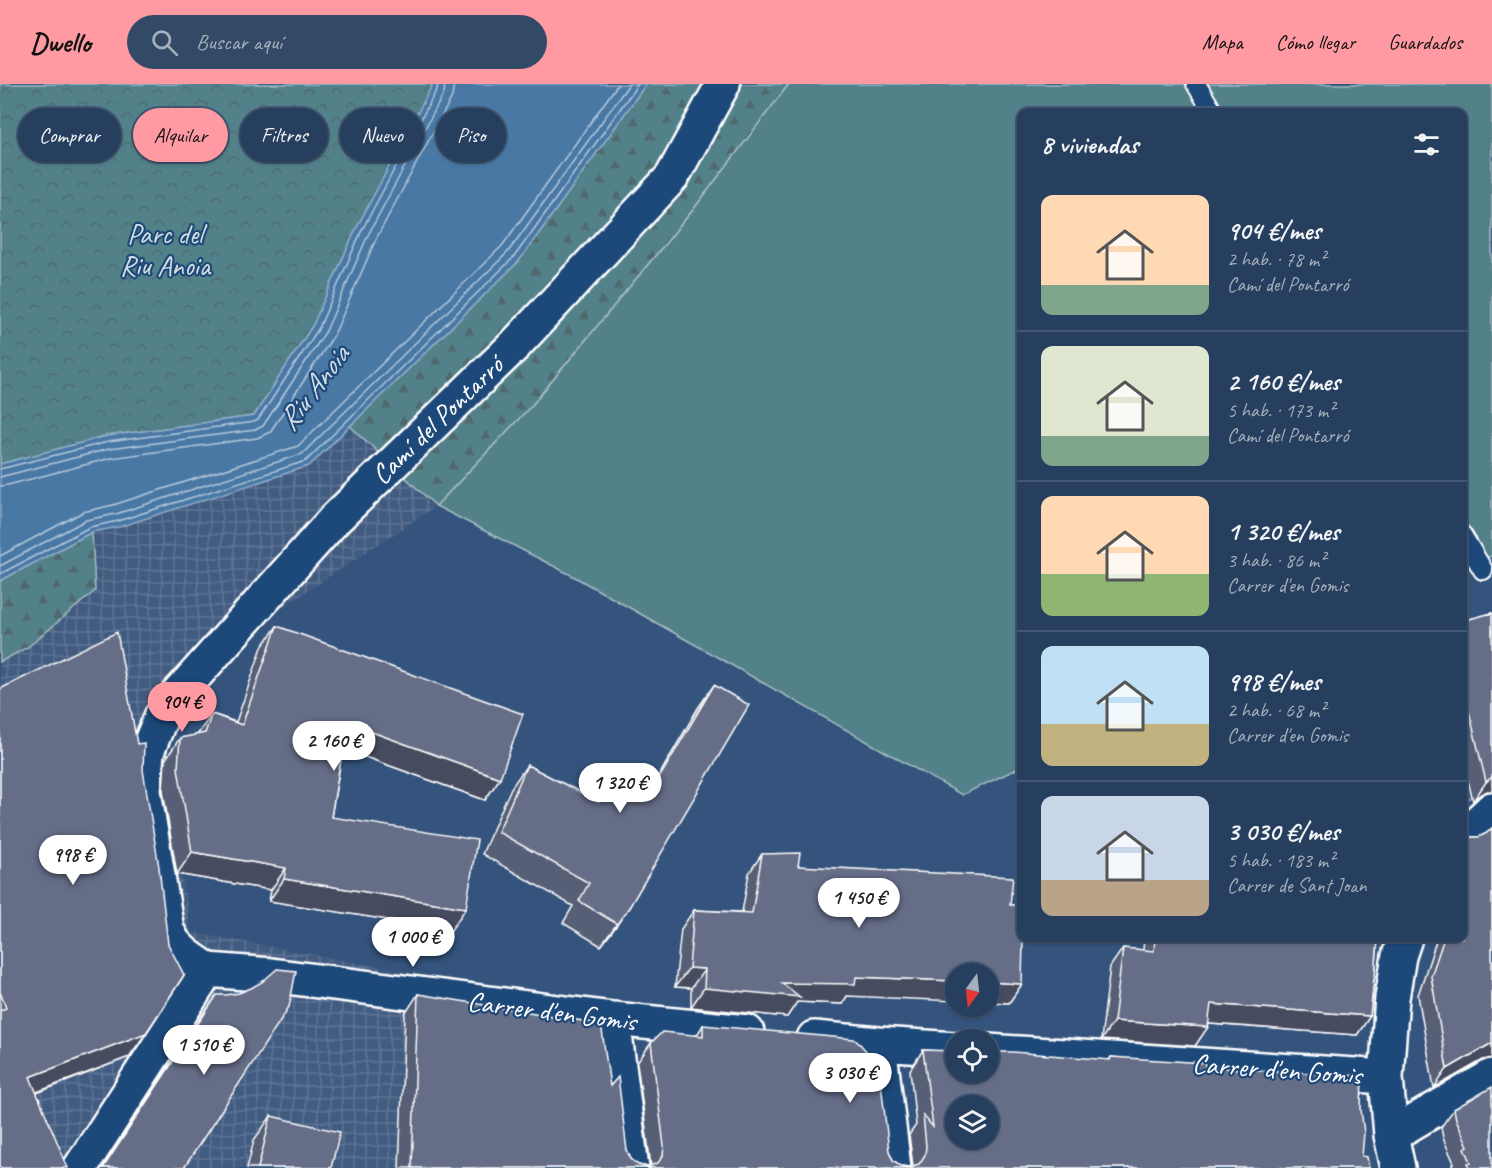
<!DOCTYPE html>
<html lang="es">
<meta charset="utf-8">
<style>
body{margin:0;font-family:Caveat,sans-serif;background:#334a67;color:#f1f3f6;height:100vh;display:flex;flex-direction:column;font-size:22px;white-space:nowrap}
*{box-sizing:border-box;margin:0}
p{font-size:20px;color:#a4afbc}
.icon{flex:none;width:33px;height:33px;fill:none;stroke:currentColor;stroke-width:2;stroke-linecap:round;stroke-linejoin:round}
.map{position:relative;flex:1;overflow:hidden}
.panel{position:absolute;left:1017px;top:24px;width:450px;height:834px;display:flex;flex-direction:column;background:#273f5e;border-radius:12px;box-shadow:0 2px 4px #0004,0 0 0 2px #435873}
.panel>*{flex:none}
.hud{position:absolute;left:18px;top:24px;width:570px;height:54px;display:flex;gap:12px}
.needle{width:39px;rotate:195deg}
.tools{position:absolute;left:945px;top:879px;display:grid;gap:12px}
.tools a{display:grid;place-items:center;width:54px;height:54px;border-radius:50%;background:#273f5e;box-shadow:0 2px 4px #0004,0 0 0 2px #435873;font-size:30px}
.price{position:absolute;translate:-50% -51px;padding:0 14px;border-radius:21px;background:#fff;color:#222;font-size:20px;line-height:39px;filter:drop-shadow(0 2px 3px #0008)}
.price::after{content:'';position:absolute;left:50%;top:36px;width:18px;height:14px;margin-left:-9px;background:inherit;clip-path:polygon(0 0,100% 0,50% 100%)}
.price.on{background:#ff9aa2;color:#111}
ul{padding:0;list-style:none}
li{display:flex;align-items:center;gap:18px;height:150px;padding:0 24px}
li+li{border-top:2px solid #435873}
li span{display:grid;place-items:center;flex:none;width:168px;height:120px;border-radius:12px;color:#555}
li>.icon{margin-inline-start:auto}
span .icon{width:72px;height:72px;fill:#fffc;stroke-width:1}
li b{font-size:26px}
h2{display:flex;justify-content:space-between;align-items:center;height:72px;padding:0 24px;font-size:26px}
.tag{padding:0 21px;border-radius:27px;background:#273f5e;box-shadow:0 2px 4px #0004,0 0 0 2px #435873;font-size:21px;line-height:54px}
.tag.on{background:#ff9aa2;color:#111}
header{display:flex;align-items:center;gap:36px;box-sizing:border-box;height:84px;padding:0 30px;background:#ff9aa2;color:#111}
header strong{font-size:28px}
nav{display:flex;gap:33px;margin-inline-start:auto;font-size:21px}
.search{width:420px;height:54px;background:#334a67;display:flex;align-items:center;gap:15px;box-sizing:border-box;padding:0 21px;border-radius:33px;color:#a4afbc;font-size:22px}
.map>svg:first-child{display:block}
.industrial{fill:url(#industrial-grid)}
.forest{fill:url(#forest-firs);stroke:#a9c0c4;stroke-width:1.5}
.park{fill:url(#park-crowns);stroke:#a9c0c4;stroke-width:1.5}
.garden{fill:#53818a;stroke:#a9c0c4;stroke-width:1.5}
.water{fill:#4978a5;stroke:#92aec9;stroke-width:1.5}
.lines{fill:none;stroke-linecap:round;stroke-linejoin:round}
.shore{stroke:#b6c9db;stroke-width:1.5}
.lane-casing{stroke:#fff;stroke-width:22}
.street-casing{stroke:#fff;stroke-width:38}
.lane{stroke:#1f4a7a;stroke-width:18}
.street{stroke:#1f4a7a;stroke-width:33}
.wall{fill:#575e74;stroke:#fff;stroke-width:1.5}
.shaded-wall{fill:#474c5e;stroke:#fff;stroke-width:1.5}
.building{fill:#656d87;stroke:#fff;stroke-width:1.5;fill-rule:evenodd}
.labels{text-anchor:middle;dominant-baseline:central;stroke-width:4.5;stroke-linejoin:round;paint-order:stroke}
.park-label{font-size:28px;fill:#d4e0e2;stroke:#1f4a7a}
.street-label{font-size:28px;fill:#fff;stroke:#1f4a7a}
.water-label{font-size:30px;font-style:italic;fill:#d2dde8;stroke:#1f4a7a}
</style>
<header>
<strong>Dwello</strong>
<div class="search"><svg class="icon" aria-label="search" viewBox="0 0 24 24"><circle cx="10" cy="10" r="6"/><path d="M15 15l6 6"/></svg>Buscar aquí</div>
<nav><a>Mapa</a><a>Cómo llegar</a><a>Guardados</a></nav>
</header>
<div class="map">
<svg width="1492" height="1084" viewBox="0 0 1492 1084">
<defs>
<pattern id="industrial-grid" width="8" height="8" patternUnits="userSpaceOnUse" patternTransform="scale(1.5)"><rect width="8" height="8" fill="#435c81"/><path d="M0 4h8M4 0v8" fill="none" stroke="#5f7494"/></pattern>
<pattern id="forest-firs" width="22" height="20" patternUnits="userSpaceOnUse" patternTransform="scale(1.5)"><rect width="22" height="20" fill="#53818a"/><path d="M5 1l3.5 6h-7zM16 11l3.5 6h-7z" fill="#50696e"/></pattern>
<pattern id="park-crowns" width="20" height="18" patternUnits="userSpaceOnUse" patternTransform="scale(1.5)"><rect width="20" height="18" fill="#53818a"/><path d="M2 6a3 3 0 1 1 6 0M12 15a3 3 0 1 1 6 0" fill="none" stroke="#50696e"/></pattern>
</defs>
<rect width="100%" height="100%" fill="#34547e"/>
<filter id="ink" filterUnits="userSpaceOnUse"><feTurbulence type="fractalNoise" baseFrequency=".0167" numOctaves="2"/><feDisplacementMap in="SourceGraphic" scale="12" xChannelSelector="R" yChannelSelector="G"/><feConvolveMatrix kernelMatrix="1 2 1 2 8 2 1 2 1" color-interpolation-filters="sRGB"/></filter>
<g filter="url(#ink)">
<path class="industrial" d="M 350,342 L 436,422 L 233,556 L 160,661 L 191,848 L 589,922 L 609,1084 L 0,1084 L 0,578 L 28,563 L 95,507 L 92,448 L 119,443 L 309,382 Z"/>
<path class="forest" d="M 646,0 L 789,0 L 693,126 L 533,320 L 436,422 L 350,342 L 519,177 Z
M 92,448 L 95,507 L 28,563 L 0,578 L 0,497 Z"/>
<path class="park" d="M 0,0 L 433,0 L 356,145 L 313,241 L 254,332 L 107,352 L 0,380 Z"/>
<path class="garden" d="M 789,0 L 1492,0 L 1492,472 L 1463,480 L 1462,28 L 1022,28 L 1021,683 L 962,711 L 573,492 L 436,422 L 533,320 L 693,126 Z"/>
<path class="water" d="M 433,0 L 646,0 L 519,177 L 309,382 L 119,443 L 92,448 L 0,497 L 0,380 L 107,352 L 254,332 L 313,241 L 356,145 Z"/>
<g class="lines">
<path class="shore" d="M 0,385 L 108,358 L 254,338 L 258,336 L 319,244 L 361,148 L 437,5 L 438,0
M 0,393 L 109,365 L 255,346 L 263,342 L 326,247 L 368,151 L 444,9 L 445,0
M 0,402 L 8,401 L 111,374 L 257,354 L 270,348 L 334,251 L 376,155 L 452,13 L 454,0
M 0,472 L 83,428 L 113,421 L 298,362 L 502,162 L 618,0
M 0,482 L 86,436 L 116,430 L 302,370 L 508,168 L 629,0
M 0,490 L 90,443 L 118,437 L 306,377 L 514,173 L 638,0"/>
<g class="lane-casing">
<path id="lane" d="M 1196,0 L 1213,28
M 1462,451 L 1483,486"/>
</g>
<g class="street-casing">
<path id="street" d="M 723,0 L 672,93 L 515,261 L 334,436 L 180,608 L 161,633 L 147,668 L 144,707 L 167,846 L 174,859 L 185,870 L 208,886 L 271,891 L 613,935 L 747,948
M 1462,753 L 1492,725
M 613,935 L 632,1084
M 814,954 L 879,960 L 956,965
M 879,960 L 894,1084
M 988,967 L 1386,993
M 1391,1051 L 1492,992
M 80,1084 L 208,886
M 1398,1084 L 1391,1051 L 1386,993 L 1392,914 L 1399,872 L 1405,854"/>
</g>
<use href="#lane" class="lane"/>
<use href="#street" class="street"/>
</g>
<path class="wall" d="M 1492,529 L 1492,707 L 1487,707 L 1480,711 L 1473,717 L 1462,672 L 1462,537 Z
M 277,542 L 500,694 L 485,716 L 343,665 L 331,733 L 451,846 L 269,817 L 271,806 L 177,790 L 163,706 L 165,676 L 180,654 L 197,651 L 212,630 L 236,638 L 262,563 Z
M 714,601 L 630,822 L 601,862 L 563,839 L 573,822 L 482,770 L 511,704 L 527,681 L 597,717 L 617,688 L 650,707 L 698,624 Z
M 0,605 L 129,973 L 37,1009 L 0,1084 Z
M 1492,744 L 1492,974 L 1483,976 L 1434,1004 L 1418,911 L 1437,854 L 1462,854 L 1462,748 L 1470,753 L 1479,753 L 1487,749 Z
M 762,770 L 798,782 L 1010,821 L 1022,900 L 1009,919 L 988,918 L 988,890 L 847,912 L 842,920 L 797,918 L 787,933 L 691,923 L 691,904 L 675,903 L 681,845 L 694,826 L 742,828 L 749,789 Z
M 1144,854 L 1219,854 L 1275,857 L 1276,854 L 1378,854 L 1375,893 L 1374,895 L 1370,932 L 1357,951 L 1209,940 L 1208,943 L 1195,962 L 1101,956 L 1110,883 L 1123,864 L 1143,866 Z
M 418,910 L 610,1002 L 627,1067 L 631,1075 L 638,1081 L 648,1083 L 651,1082 L 637,979 L 651,959 L 697,951 L 703,941 L 889,1067 L 893,1076 L 901,1082 L 909,1083 L 913,1082 L 909,1051 L 916,1041 L 910,986 L 923,966 L 1109,976 L 1111,973 L 1205,982 L 1361,1025 L 1362,1072 L 1369,1084 L 399,1084 L 405,930 Z
M 217,911 L 184,1084 L 102,1084 L 200,935 Z
M 1454,1025 L 1492,1084 L 1453,1084 L 1452,1082 L 1454,1079 L 1443,1054 L 1441,1043 Z
M 271,1032 L 331,1084 L 247,1084 L 254,1056 Z"/>
<path class="shaded-wall" d="M 347,639 L 500,694 L 485,716 L 332,661 Z
M 1492,693 L 1492,707 L 1487,707 L 1480,711 L 1473,717 L 1486,698 Z
M 192,768 L 286,784 L 271,806 L 177,790 Z
M 284,795 L 466,824 L 451,846 L 269,817 Z
M 630,822 L 614,845 L 601,862 L 617,840 Z
M 689,884 L 705,885 L 691,904 L 675,903 Z
M 856,893 L 956,897 L 956,917 L 847,912 L 842,920 L 797,918 L 787,933 L 691,923 L 704,904 Z
M 988,898 L 1022,900 L 1009,919 L 988,918 Z
M 1211,920 L 1370,932 L 1357,951 L 1198,939 Z
M 1114,937 L 1208,943 L 1195,962 L 1101,956 Z
M 146,949 L 129,973 L 13,1017 L 30,993 Z
M 1492,959 L 1492,974 L 1483,976 L 1434,1004 L 1447,985 Z"/>
<path class="building" d="M 1492,529 L 1492,693 L 1486,698 L 1462,598 L 1462,537 Z
M 277,542 L 523,630 L 500,694 L 347,639 L 331,733 L 477,756 L 466,824 L 284,795 L 286,784 L 192,768 L 178,684 L 180,654 L 205,649 L 212,630 L 242,641 Z
M 117,548 L 137,660 L 144,659 L 143,686 L 159,783 L 168,860 L 184,891 L 146,949 L 30,993 L 68,1084 L 0,1084 L 0,926 L 6,924 L 0,908 L 0,605 Z
M 714,601 L 749,621 L 630,822 L 617,840 L 579,817 L 589,799 L 498,748 L 527,681 L 599,718 L 617,688 L 651,708 Z
M 1462,713 L 1469,714 L 1462,720 Z
M 1492,744 L 1492,959 L 1447,985 L 1431,892 L 1444,854 L 1462,854 L 1462,798 L 1464,794 L 1462,786 L 1462,748 L 1470,753 L 1479,753 L 1487,749 Z
M 800,769 L 798,782 L 1013,793 L 1010,821 L 1022,821 L 1022,854 L 1023,854 L 1022,900 L 988,898 L 988,890 L 956,890 L 956,897 L 856,893 L 855,900 L 782,899 L 800,913 L 704,904 L 705,885 L 689,884 L 694,826 L 752,829 L 762,770 Z
M 1155,854 L 1219,854 L 1286,857 L 1287,854 L 1378,854 L 1375,893 L 1374,894 L 1370,932 L 1211,920 L 1208,943 L 1114,937 L 1123,864 L 1154,867 Z
M 277,885 L 296,887 L 289,923 L 184,1084 L 103,1084 L 217,911 L 226,911 L 239,909 L 251,904 L 262,898 Z
M 418,910 L 601,940 L 610,1002 L 618,993 L 627,1067 L 631,1075 L 638,1081 L 648,1083 L 658,1079 L 663,1072 L 664,1062 L 651,959 L 662,948 L 703,952 L 703,941 L 854,955 L 861,961 L 879,982 L 889,1067 L 893,1076 L 901,1082 L 909,1083 L 919,1080 L 925,1071 L 926,1062 L 923,1031 L 933,1043 L 923,966 L 956,967 L 956,988 L 988,988 L 988,968 L 1013,968 L 1110,976 L 1111,973 L 1205,979 L 1205,982 L 1208,983 L 1362,992 L 1361,1025 L 1364,1049 L 1362,1072 L 1367,1073 L 1369,1084 L 412,1084 ZM 956,1022 L 988,1022 L 988,1054 L 956,1054 Z
M 1492,1003 L 1492,1084 L 1470,1084 L 1468,1079 L 1471,1078 L 1465,1064 L 1468,1062 L 1456,1035 L 1454,1025 Z
M 271,1032 L 340,1048 L 331,1084 L 258,1084 Z"/>
</g>
<g class="labels">
<g class="park-label">
<text x="165" y="149">Parc del<tspan x="165" dy="32">Riu Anoia</tspan></text>
</g>
<g class="street-label">
<text transform="translate(437 336) rotate(-44)">Camí del Pontarró</text>
<text transform="translate(552 927) rotate(7)">Carrer d'en Gomis</text>
<text transform="translate(1277 985) rotate(4)">Carrer d'en Gomis</text>
</g>
<g class="water-label">
<text transform="translate(313 304) rotate(-53)">Riu Anoia</text>
</g>
</g>
</svg>
<div class="tools">
<a><svg class="needle" viewBox="-14 -14 28 28"><path d="M0-13l5 13h-10z" fill="#e53935"/><path d="M0 13l5-13h-10z" fill="#a4afbc"/></svg></a>
<a><svg class="icon" aria-label="locate" viewBox="0 0 24 24"><circle cx="12" cy="12" r="6"/><path d="M12 2v4M12 18v4M2 12h4M18 12h4"/></svg></a>
<a><svg class="icon" aria-label="layers" viewBox="0 0 24 24"><path d="M12 4l9 5-9 5-9-5zM3 14l9 5 9-5"/></svg></a>
</div>
<b class="price on" style="left:182px;top:649px">904 €</b>
<b class="price" style="left:334px;top:688px">2 160 €</b>
<b class="price" style="left:620px;top:730px">1 320 €</b>
<b class="price" style="left:73px;top:802px">998 €</b>
<b class="price" style="left:859px;top:845px">1 450 €</b>
<b class="price" style="left:413px;top:884px">1 000 €</b>
<b class="price" style="left:204px;top:992px">1 510 €</b>
<b class="price" style="left:850px;top:1020px">3 030 €</b>
<div class="hud">
<a class="tag">Comprar</a>
<a class="tag on">Alquilar</a>
<a class="tag">Filtros</a>
<a class="tag">Nuevo</a>
<a class="tag">Piso</a>
</div>
<section class="panel">
<h2>8 viviendas<svg class="icon" aria-label="filters" viewBox="0 0 24 24"><path d="M4 7h16M4 17h16"/><circle cx="9" cy="7" r="2"/><circle cx="15" cy="17" r="2"/></svg></h2>
<ul>
<li><span style="background:linear-gradient(#ffd9b3 75%,#7fa58c 0)"><svg class="icon" aria-label="home" viewBox="0 0 24 24"><path d="M3 11l9-7 9 7M6 9v11h12V9"/></svg></span><div><b>904 €/mes</b><p>2 hab. · 78 m²</p><p>Camí del Pontarró</p></div></li>
<li><span style="background:linear-gradient(#dfe7d0 75%,#7fa58c 0)"><svg class="icon" aria-label="home" viewBox="0 0 24 24"><path d="M3 11l9-7 9 7M6 9v11h12V9"/></svg></span><div><b>2 160 €/mes</b><p>5 hab. · 173 m²</p><p>Camí del Pontarró</p></div></li>
<li><span style="background:linear-gradient(#ffd9b3 65%,#8fb573 0)"><svg class="icon" aria-label="home" viewBox="0 0 24 24"><path d="M3 11l9-7 9 7M6 9v11h12V9"/></svg></span><div><b>1 320 €/mes</b><p>3 hab. · 86 m²</p><p>Carrer d'en Gomis</p></div></li>
<li><span style="background:linear-gradient(#bfe0f5 65%,#c2b280 0)"><svg class="icon" aria-label="home" viewBox="0 0 24 24"><path d="M3 11l9-7 9 7M6 9v11h12V9"/></svg></span><div><b>998 €/mes</b><p>2 hab. · 68 m²</p><p>Carrer d'en Gomis</p></div></li>
<li><span style="background:linear-gradient(#c9d6e8 70%,#b9a48a 0)"><svg class="icon" aria-label="home" viewBox="0 0 24 24"><path d="M3 11l9-7 9 7M6 9v11h12V9"/></svg></span><div><b>3 030 €/mes</b><p>5 hab. · 183 m²</p><p>Carrer de Sant Joan</p></div></li>
</ul>
</section>
</div>
